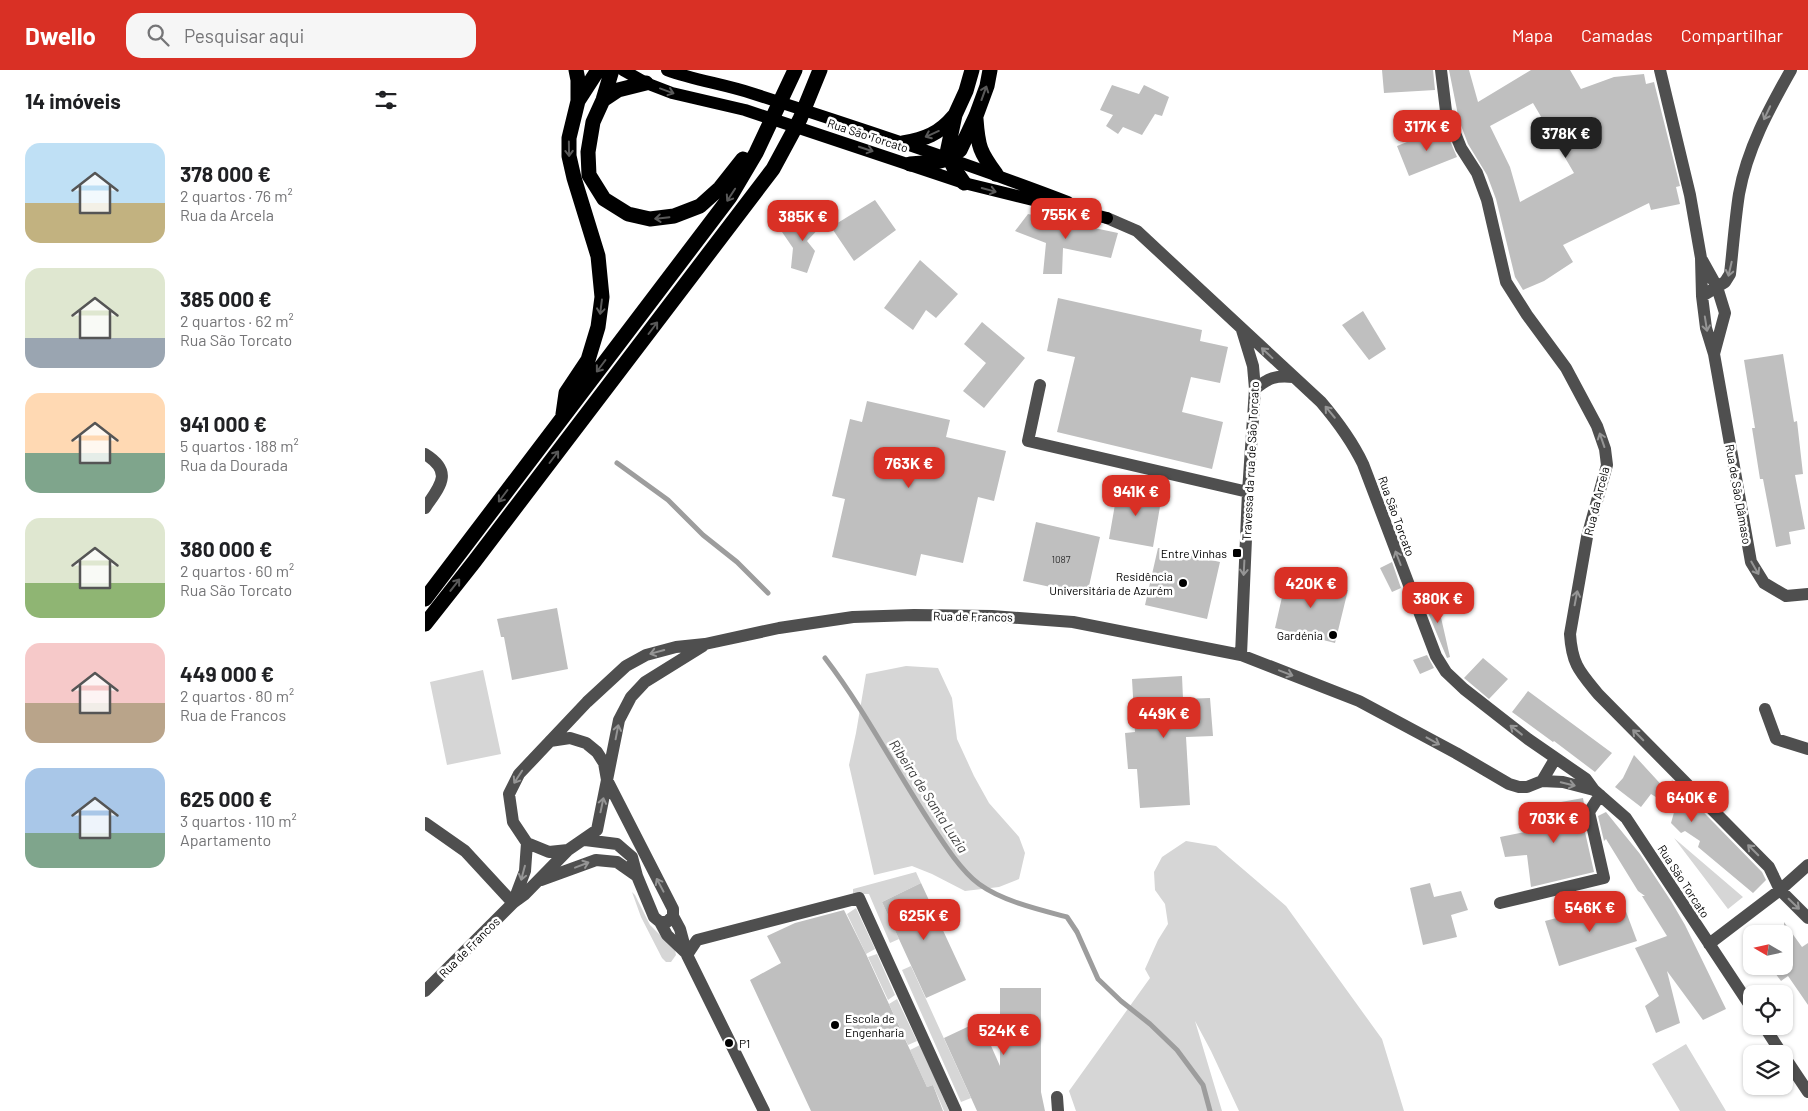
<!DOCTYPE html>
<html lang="pt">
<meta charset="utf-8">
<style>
body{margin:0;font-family:Barlow,sans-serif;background:#f6f6f6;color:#202124;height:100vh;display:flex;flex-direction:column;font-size:19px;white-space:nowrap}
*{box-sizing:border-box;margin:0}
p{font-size:16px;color:#757577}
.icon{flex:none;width:28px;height:28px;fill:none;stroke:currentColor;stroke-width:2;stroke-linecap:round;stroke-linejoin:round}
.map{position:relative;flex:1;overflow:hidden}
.panel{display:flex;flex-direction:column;background:#fff;width:425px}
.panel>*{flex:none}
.needle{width:32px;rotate:279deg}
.controls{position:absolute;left:1318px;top:855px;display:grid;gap:10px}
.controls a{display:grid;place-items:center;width:50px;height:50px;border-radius:10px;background:#fff;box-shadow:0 1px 4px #0004;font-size:25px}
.price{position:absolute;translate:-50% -42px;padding:0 11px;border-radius:10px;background:#d93025;color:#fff;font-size:16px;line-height:32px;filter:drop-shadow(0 1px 2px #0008)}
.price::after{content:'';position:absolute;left:50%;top:30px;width:15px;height:11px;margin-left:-8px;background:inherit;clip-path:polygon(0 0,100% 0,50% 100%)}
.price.active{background:#222;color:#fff}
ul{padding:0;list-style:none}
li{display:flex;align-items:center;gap:15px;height:125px;padding:0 25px}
li span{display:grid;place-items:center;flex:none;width:140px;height:100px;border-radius:15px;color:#555}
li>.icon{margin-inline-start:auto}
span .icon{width:60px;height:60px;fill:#fffc;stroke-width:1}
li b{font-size:21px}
h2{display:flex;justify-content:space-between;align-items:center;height:60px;padding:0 25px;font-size:21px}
header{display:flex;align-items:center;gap:30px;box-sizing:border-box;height:70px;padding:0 25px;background:#d93025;color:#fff}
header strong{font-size:24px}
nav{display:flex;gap:28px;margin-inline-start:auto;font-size:18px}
.search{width:350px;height:45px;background:#f6f6f6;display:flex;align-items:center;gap:12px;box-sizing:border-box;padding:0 18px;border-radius:15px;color:#757577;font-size:19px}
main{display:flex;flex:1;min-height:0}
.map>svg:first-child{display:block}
.green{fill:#d6d6d6}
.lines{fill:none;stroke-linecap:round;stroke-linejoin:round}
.stream{stroke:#9d9d9d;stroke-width:5}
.building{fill:#bfbfbf;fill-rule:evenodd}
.minor{stroke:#4f4f4f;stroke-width:12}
.major{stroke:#000;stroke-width:12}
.highway{stroke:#000;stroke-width:15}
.oneway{stroke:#595959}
.oneway2{stroke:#959595}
.poi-dot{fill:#000;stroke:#fff;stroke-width:2}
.labels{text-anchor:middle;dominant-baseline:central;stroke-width:5;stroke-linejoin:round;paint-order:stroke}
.number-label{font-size:10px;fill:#303030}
.street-label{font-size:12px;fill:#000;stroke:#fff}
.poi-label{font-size:12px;fill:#000;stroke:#fff;text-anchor:end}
.water-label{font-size:14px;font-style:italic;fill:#3e3e3e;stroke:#fff}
</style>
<header>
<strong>Dwello</strong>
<div class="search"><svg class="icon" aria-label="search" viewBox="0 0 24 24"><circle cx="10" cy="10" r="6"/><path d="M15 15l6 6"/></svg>Pesquisar aqui</div>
<nav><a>Mapa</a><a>Camadas</a><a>Compartilhar</a></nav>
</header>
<main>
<section class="panel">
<h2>14 imóveis<svg class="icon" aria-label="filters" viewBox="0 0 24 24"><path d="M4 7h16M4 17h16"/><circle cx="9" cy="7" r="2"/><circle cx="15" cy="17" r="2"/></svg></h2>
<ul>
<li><span style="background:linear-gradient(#bfe0f5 60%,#c2b280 0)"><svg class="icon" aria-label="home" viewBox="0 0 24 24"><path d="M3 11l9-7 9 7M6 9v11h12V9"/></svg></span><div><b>378 000 €</b><p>2 quartos · 76 m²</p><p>Rua da Arcela</p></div></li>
<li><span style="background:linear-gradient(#dfe7d0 70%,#9aa5b1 0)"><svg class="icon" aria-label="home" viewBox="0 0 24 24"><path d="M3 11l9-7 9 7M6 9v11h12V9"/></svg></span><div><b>385 000 €</b><p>2 quartos · 62 m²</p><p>Rua São Torcato</p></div></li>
<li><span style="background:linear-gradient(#ffd9b3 60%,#7fa58c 0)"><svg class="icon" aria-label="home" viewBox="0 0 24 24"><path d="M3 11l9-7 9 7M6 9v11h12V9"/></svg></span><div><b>941 000 €</b><p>5 quartos · 188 m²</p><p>Rua da Dourada</p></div></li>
<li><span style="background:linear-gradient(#dfe7d0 65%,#8fb573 0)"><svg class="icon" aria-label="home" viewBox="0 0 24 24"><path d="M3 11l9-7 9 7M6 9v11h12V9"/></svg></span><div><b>380 000 €</b><p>2 quartos · 60 m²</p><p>Rua São Torcato</p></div></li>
<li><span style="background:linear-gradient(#f6c9c9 60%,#b9a48a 0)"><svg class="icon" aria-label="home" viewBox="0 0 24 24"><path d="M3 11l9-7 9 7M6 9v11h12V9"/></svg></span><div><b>449 000 €</b><p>2 quartos · 80 m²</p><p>Rua de Francos</p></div></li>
<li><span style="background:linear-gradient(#a9c7e8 65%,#7fa58c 0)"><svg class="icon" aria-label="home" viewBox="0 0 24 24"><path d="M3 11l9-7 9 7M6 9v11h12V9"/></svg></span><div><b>625 000 €</b><p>3 quartos · 110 m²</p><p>Apartamento</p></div></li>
</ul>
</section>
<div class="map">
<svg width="1383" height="1041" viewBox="0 0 1383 1041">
<rect width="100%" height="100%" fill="#fff"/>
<path class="green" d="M 481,596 L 513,598 L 527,628 L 532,669 L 549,706 L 564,733 L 594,767 L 600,783 L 594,809 L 574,817 L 540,821 L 507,804 L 487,796 L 449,805 L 424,695 L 431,663 L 441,604 Z
M 58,600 L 76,684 L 22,695 L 5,612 Z
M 1249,768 L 1318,827 L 1303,839 Z
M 761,771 L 791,776 L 861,836 L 957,969 L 979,1041 L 814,1041 L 786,981 L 770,951 L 797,1041 L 651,1041 L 644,1021 L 725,908 L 720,899 L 733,870 L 743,854 L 740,834 L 730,820 L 729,802 L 737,787 Z
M 491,802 L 496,813 L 457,832 L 474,869 L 465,873 L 444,824 L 428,824 L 428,819 Z
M 207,822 L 210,825 L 225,855 L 250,880 L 251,885 L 246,892 L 241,892 L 237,888 L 216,847 Z
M 431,838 L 450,879 L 441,884 L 422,844 Z
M 452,884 L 470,925 L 463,930 L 443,887 Z
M 486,896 L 546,1028 L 536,1032 L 477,900 Z
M 472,929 L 492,971 L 483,975 L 464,934 Z
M 1261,974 L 1301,1041 L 1255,1041 L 1227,994 Z
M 495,975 L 512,1013 L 509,1014 L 512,1013 L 524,1041 L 519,1041 L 508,1015 L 502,1017 L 485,980 Z"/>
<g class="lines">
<path class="stream" d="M 192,393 L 243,430 L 278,465 L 312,492 L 343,523
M 400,588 C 439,639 469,697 504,751 C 517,771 535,800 554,814 C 577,831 615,840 642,847 L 652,862 L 673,909 L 696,931 L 725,954 L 752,980 L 778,1015 L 785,1041"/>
</g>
<path class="building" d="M 957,0 L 1008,0 L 1010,20 L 959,23 Z
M 1024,0 L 1044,0 L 1053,32 L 1106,0 L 1145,0 L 1156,19 L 1189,7 L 1219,4 L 1221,14 L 1229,12 L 1255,116 L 1251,117 L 1255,134 L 1226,140 L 1224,133 L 1138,175 L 1148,192 L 1119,211 L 1098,220 L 1090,207 L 1071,129 L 1062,105 L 1043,74 L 1034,50 ZM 1108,33 L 1149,103 L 1095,132 L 1085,97 L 1065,56 Z
M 687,15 L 714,24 L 719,15 L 744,27 L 737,46 L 730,44 L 717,65 L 698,57 L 693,64 L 681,56 L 688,45 L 675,40 Z
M 1019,57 L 1032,87 L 984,106 L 972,76 Z
M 450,130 L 471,160 L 429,191 L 406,157 Z
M 389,144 L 400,152 L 382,171 L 390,181 L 382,203 L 366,198 L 368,178 L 357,162 Z
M 603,144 L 693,163 L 686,188 L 638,178 L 637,204 L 618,204 L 621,173 L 590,161 Z
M 495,190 L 533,224 L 511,248 L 501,240 L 488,260 L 459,238 Z
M 633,228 L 777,260 L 775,271 L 803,277 L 795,313 L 766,307 L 757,342 L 798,352 L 787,399 L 632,362 L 650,287 L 622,281 Z
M 938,241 L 961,279 L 944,290 L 917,255 Z
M 557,252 L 600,288 L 559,338 L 538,321 L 561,293 L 539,274 Z
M 1358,284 L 1369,352 L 1372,351 L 1378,404 L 1370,405 L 1380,459 L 1364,462 L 1366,474 L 1351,477 L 1338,409 L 1335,409 L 1327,358 L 1330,358 L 1319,290 Z
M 442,331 L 525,350 L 521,367 L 581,381 L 569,431 L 553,427 L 538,493 L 496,484 L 491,506 L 407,487 L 420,429 L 407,426 L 425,349 L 437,352 Z
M 693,417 L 737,425 L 728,477 L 684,469 Z
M 611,452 L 675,467 L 662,525 L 598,511 Z
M 733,478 L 795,492 L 782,549 L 720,535 Z
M 967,492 L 976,518 L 967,522 L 955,498 Z
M 862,505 L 923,520 L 910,573 L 850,558 Z
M 1012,530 L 1025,587 L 1022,588 L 999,533 Z
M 132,538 L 143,599 L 87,610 L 79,567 L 76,567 L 72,549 Z
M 1002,585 L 1009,598 L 995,604 L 988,590 Z
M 1058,588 L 1083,609 L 1064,629 L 1039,608 Z
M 757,606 L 758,629 L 785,628 L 788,666 L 761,667 L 765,735 L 715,738 L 712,699 L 703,699 L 700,663 L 710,662 L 707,609 Z
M 1103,621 L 1187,683 L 1170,702 L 1129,671 L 1128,672 L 1087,642 Z
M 1209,685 L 1242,721 L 1247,710 L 1337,802 L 1341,810 L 1328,823 L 1273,777 L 1275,771 L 1260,761 L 1256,763 L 1246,753 L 1250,739 L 1226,724 L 1216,737 L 1190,717 L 1198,708 Z
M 1158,728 L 1159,734 L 1156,744 L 1169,802 L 1106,817 L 1102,785 L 1080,787 L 1075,767 L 1115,759 L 1114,736 Z
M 1181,742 L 1215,784 L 1246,831 L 1260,855 L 1301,939 L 1278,950 L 1242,901 L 1255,953 L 1231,963 L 1220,936 L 1234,926 L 1210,878 L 1242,866 L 1217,826 L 1220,826 L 1213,821 L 1181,769 L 1179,771 L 1173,746 Z
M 496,813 L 541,910 L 501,928 L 457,832 Z
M 1005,813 L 1009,827 L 1036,821 L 1043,840 L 1026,845 L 1032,867 L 998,875 L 985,818 Z
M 1197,831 L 1212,871 L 1134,896 L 1120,851 Z
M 419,840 L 441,884 L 502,1017 L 508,1015 L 518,1041 L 386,1041 L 325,910 L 356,893 L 342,866 L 370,853 Z
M 1359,852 L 1377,877 L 1383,873 L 1383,935 L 1363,906 L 1356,911 L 1345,896 L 1359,896 Z
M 575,918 L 616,918 L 616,1022 L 620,1041 L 552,1041 L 519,968 L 555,951 L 575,996 Z"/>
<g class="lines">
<path class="minor" d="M 1016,0 L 1021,41 L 1036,78 L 1052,103 L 1062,130 L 1081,212 L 1102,245 L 1141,298 L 1172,356 L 1180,379 L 1182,395 L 1162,467 L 1145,564 C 1147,595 1155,602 1173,624 L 1344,797 L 1355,820 L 1383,848
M 1235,0 L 1265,125 L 1276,188 L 1277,226 L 1281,258 L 1289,284 L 1326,492 L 1339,513 L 1361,526 L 1383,524
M 682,148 L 712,161 L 896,332 C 913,352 927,371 938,394 L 1011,586 L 1021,602 L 1039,619 L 1103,669 L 1161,709 L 1169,720 L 1201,748 L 1326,937
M 1277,190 L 1292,217 L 1300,243 L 1289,284
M 1277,226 L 1300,212 L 1305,204 C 1308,177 1310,150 1314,124 C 1322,79 1344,39 1366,0
M 615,315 L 603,371 L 823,422
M 830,319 C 843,308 851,305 868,307
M 0,384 C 29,402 15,416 0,438
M 816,585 L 823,422 L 830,319 L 828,296 L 817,260
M 1340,639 L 1351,669 L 1383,679
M 1117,711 L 1138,712 L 1169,720
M 0,753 L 40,781 L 88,833
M 160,770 L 192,774 L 207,787 L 212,806
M 143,780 L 124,782 L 102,773 L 88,752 L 84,724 L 94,704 L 162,632 L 201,596 L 221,585 L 251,577 L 280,574 L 354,558 L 428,547 L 489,545 L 567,546 L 648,552 L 816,585 L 934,631 L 1031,683 L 1084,714 L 1094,717 L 1102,717 L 1117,711 L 1130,689
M 116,810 L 171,790 L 192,792 L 212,806 L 229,847 L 235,852 L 242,852 L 248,846 L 248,839 L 182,710 L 179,693 L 172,682 L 161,673 L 145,668 L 125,671
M 88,833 L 100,801 L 102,773
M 1075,833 L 1179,808 L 1164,742 L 1175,725
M 248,846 L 255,859 L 262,885 L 339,1041
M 235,852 L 242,865 L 261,883
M 1284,874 L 1355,820 L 1383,795
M 262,885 L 272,870 L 434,828 L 531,1041
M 0,921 L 88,833 L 99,825 L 143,780 L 172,760 L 194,650 L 206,627 L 220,612 L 278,576
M 1339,956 L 1357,984
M 1359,986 L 1383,1022
M 632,1027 L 633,1041"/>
<path class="major" d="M 198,0 L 221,13 L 247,23 L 320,40 L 539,113 L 682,148
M 242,0 C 269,10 298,14 326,23 C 432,57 539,92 643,132"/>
<path class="highway" d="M 187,0 L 178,30 L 168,52 L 163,82 L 164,105 L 179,129 L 203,144 L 225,149 L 249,146 L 275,136 L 295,118 L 318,89
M 178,30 L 193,20 L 221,13
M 153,31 L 173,0
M 551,49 C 553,77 555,82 571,104
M 478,73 C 500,69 514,64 529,46
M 485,94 L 511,92 L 523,89 L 535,80 L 551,46 L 562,16 L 565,0
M 539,113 L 530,100 L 522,83 L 530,45 L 541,21 L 547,0
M 138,344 L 141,323 L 163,290 L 173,257 L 177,227 L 173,186 L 149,108 L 144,86 L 144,68 L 153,31 L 153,10 L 151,0
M 0,529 L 305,127 L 331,83 L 370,0
M 0,554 L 49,492 L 348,99 L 375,49 L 395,0"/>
</g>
<defs><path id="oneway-shaft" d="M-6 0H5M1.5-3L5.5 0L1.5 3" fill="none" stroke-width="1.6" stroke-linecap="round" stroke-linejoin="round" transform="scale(1.25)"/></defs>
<g class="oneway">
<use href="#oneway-shaft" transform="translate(242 21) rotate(20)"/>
<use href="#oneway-shaft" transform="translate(559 23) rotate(-70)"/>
<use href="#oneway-shaft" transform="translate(507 64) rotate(156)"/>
<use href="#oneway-shaft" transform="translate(144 79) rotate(89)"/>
<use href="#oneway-shaft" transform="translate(441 79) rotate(18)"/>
<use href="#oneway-shaft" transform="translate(564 120) rotate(15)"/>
<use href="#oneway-shaft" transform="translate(306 125) rotate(123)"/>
<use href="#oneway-shaft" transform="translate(237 148) rotate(174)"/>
<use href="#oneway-shaft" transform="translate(176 237) rotate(97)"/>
<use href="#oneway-shaft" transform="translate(228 258) rotate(-53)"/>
<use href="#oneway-shaft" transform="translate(176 296) rotate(127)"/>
<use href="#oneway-shaft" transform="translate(129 387) rotate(-53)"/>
<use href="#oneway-shaft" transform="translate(78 426) rotate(127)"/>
<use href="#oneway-shaft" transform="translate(30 515) rotate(-52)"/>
</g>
<g class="oneway2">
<use href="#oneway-shaft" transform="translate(1342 43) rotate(115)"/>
<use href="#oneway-shaft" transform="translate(1305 199) rotate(103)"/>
<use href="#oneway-shaft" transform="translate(1281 254) rotate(81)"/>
<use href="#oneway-shaft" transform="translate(842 283) rotate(-137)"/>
<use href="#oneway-shaft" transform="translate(905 342) rotate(-130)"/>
<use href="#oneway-shaft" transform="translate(1177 370) rotate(-109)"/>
<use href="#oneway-shaft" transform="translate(973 488) rotate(-111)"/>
<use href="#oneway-shaft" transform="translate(819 498) rotate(93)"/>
<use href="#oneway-shaft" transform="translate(1330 498) rotate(60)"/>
<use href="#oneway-shaft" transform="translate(1151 528) rotate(-79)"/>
<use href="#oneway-shaft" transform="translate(232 582) rotate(165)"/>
<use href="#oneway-shaft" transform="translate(861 603) rotate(21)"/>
<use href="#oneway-shaft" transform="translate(1091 660) rotate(-142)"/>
<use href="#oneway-shaft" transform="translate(192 662) rotate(-79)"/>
<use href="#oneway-shaft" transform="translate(1213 665) rotate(-135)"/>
<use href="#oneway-shaft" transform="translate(1008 671) rotate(29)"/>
<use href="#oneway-shaft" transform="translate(93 707) rotate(123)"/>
<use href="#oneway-shaft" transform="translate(1143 714) rotate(14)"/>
<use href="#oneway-shaft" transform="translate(177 735) rotate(-78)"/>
<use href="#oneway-shaft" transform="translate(1328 780) rotate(-135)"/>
<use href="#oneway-shaft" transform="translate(157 795) rotate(-21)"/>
<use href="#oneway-shaft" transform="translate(98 803) rotate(105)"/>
<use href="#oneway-shaft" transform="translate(235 815) rotate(-118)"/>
<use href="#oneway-shaft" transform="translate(1369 834) rotate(44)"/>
</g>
<g class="poi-dot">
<rect x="807" y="478" width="10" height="10" rx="2.5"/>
<circle cx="758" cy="513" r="5"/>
<circle cx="908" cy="565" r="5"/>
<circle cx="410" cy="955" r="5"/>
<circle cx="304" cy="973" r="5"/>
</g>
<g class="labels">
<g class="number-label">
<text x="636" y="489">1087</text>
</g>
<g class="street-label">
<text transform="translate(443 65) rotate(18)">Rua São Torcato</text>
<text transform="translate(825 391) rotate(-87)">Travessa da rua de São Torcato</text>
<text transform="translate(1314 424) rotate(80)">Rua de São Dâmaso</text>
<text transform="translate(1171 431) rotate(-76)">Rua da Arcela</text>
<text transform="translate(972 446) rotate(70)">Rua São Torcato</text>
<text transform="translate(548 546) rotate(1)">Rua de Francos</text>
<text transform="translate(1259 811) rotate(57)">Rua São Torcato</text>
<text transform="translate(44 877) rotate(-45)">Rua de Francos</text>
</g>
<g class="poi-label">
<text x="802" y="483">Entre Vinhas</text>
<text x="748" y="506">Residência<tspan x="748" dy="14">Universitária de Azurém</tspan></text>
<text x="898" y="565">Gardénia</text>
<text x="420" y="948" text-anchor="start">Escola de<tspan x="420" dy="14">Engenharia</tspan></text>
<text x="314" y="973" text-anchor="start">P1</text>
</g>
<g class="water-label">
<text transform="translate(504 726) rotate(57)">Ribeira de Santa Luzia</text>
</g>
</g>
</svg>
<div class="controls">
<a><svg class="needle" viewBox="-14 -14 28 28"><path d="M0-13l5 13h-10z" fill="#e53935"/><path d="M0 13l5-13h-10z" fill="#757577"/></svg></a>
<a><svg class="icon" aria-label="locate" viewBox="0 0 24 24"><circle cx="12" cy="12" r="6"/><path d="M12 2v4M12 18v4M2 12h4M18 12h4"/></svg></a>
<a><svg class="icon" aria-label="layers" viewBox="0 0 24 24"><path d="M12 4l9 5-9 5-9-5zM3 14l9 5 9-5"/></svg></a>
</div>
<b class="price" style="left:1002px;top:82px">317K €</b>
<b class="price active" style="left:1141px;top:89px">378K €</b>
<b class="price" style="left:641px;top:170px">755K €</b>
<b class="price" style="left:378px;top:172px">385K €</b>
<b class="price" style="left:484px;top:419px">763K €</b>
<b class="price" style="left:711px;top:447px">941K €</b>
<b class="price" style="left:886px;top:539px">420K €</b>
<b class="price" style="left:1013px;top:554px">380K €</b>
<b class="price" style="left:739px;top:669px">449K €</b>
<b class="price" style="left:1267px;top:753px">640K €</b>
<b class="price" style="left:1129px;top:774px">703K €</b>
<b class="price" style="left:1165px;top:863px">546K €</b>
<b class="price" style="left:499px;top:871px">625K €</b>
<b class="price" style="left:579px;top:986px">524K €</b>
</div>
</main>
